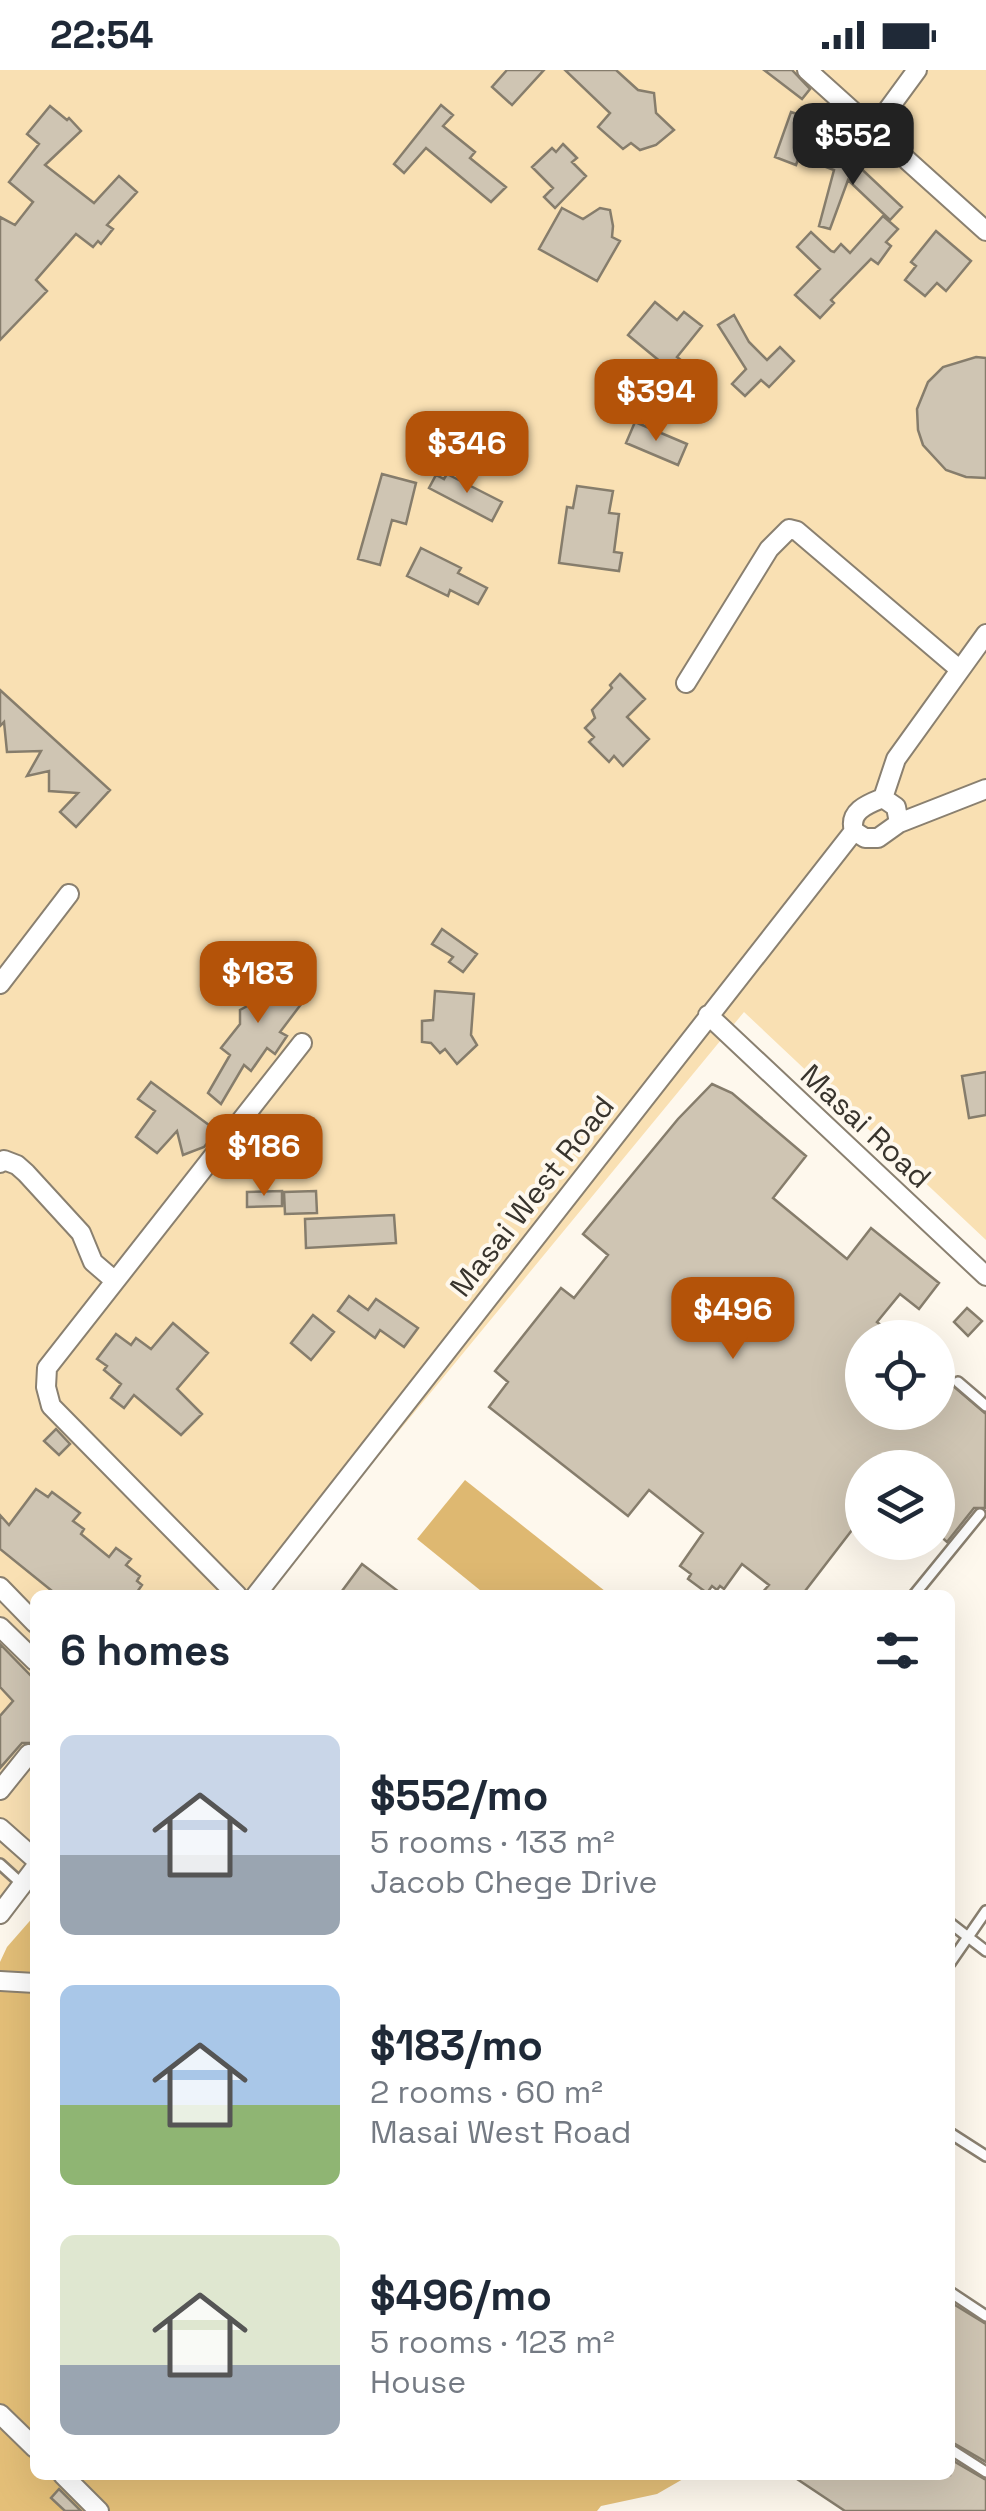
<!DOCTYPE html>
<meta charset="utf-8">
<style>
body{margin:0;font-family:"Space Grotesk",sans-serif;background:#f2f2f3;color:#1f2937;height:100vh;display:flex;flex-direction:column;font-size:38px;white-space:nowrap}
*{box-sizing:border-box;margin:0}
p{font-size:32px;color:#747a83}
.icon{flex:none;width:55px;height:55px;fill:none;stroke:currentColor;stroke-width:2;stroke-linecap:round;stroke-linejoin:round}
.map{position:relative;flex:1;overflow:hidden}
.drawer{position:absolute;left:30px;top:1520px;width:925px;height:890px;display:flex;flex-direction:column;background:#fff;border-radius:15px;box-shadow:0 10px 40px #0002}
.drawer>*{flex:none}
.tools{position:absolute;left:845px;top:1250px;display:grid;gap:20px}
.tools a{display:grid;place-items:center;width:110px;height:110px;border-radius:50%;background:#fff;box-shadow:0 10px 40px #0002;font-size:50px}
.price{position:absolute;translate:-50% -85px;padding:0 22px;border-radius:20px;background:#b45309;color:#fff;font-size:32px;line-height:65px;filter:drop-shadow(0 2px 5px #0008)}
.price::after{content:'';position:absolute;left:50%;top:60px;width:30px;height:22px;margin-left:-15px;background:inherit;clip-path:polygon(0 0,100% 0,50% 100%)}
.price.selected{background:#222;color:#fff}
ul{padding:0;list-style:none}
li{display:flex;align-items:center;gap:30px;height:250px;padding:0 30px}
li span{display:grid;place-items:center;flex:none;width:280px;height:200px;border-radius:15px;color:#555}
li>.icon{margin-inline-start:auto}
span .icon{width:120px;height:120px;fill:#fffc;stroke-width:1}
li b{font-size:42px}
h2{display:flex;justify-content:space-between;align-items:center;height:120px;padding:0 30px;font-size:42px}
.status{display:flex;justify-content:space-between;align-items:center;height:70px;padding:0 50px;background:#fff;direction:ltr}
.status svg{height:28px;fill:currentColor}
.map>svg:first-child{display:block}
.green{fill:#f9e0b3}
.forest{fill:#e4bf78}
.water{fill:#deb871}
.building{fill:#cfc5b3;stroke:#867d6c;stroke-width:2.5}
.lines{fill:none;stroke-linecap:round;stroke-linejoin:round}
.service-casing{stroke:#8a8070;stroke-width:14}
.minor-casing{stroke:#8a8070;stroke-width:22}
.service{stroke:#fff;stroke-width:9}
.minor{stroke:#fff;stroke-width:18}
.labels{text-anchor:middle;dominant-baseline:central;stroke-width:8;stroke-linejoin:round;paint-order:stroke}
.street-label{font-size:30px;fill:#38342d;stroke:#fef8ed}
</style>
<div class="status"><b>22:54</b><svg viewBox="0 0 49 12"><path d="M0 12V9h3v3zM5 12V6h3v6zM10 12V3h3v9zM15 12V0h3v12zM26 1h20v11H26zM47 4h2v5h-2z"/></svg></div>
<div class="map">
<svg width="986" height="2441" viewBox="0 0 986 2441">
<rect width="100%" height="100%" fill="#fef8ed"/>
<path class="green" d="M 0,0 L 986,0 L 986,1170 L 744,942 L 264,1525 L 35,1525 L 35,1802 L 0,1845 Z"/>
<path class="forest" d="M 35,1845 L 35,2405 L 690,2405 L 657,2424 L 601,2436 L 597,2441 L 0,2441 L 0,1892 L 7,1877 Z"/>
<path class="water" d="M 465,1410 L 610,1525 L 486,1525 L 417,1469 Z"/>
<path class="building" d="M 507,0 L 544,0 L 512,35 L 492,17 Z
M 565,0 L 616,0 L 638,20 L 654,23 L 656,43 L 674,60 L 656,75 L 640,80 L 631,73 L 623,79 L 598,57 L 610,43 Z
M 764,0 L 792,0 L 810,19 L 802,29 Z
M 441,35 L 453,45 L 443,56 L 475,82 L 470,88 L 506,117 L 491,132 L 426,78 L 404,103 L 394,94 Z
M 50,36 L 67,50 L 69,48 L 81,61 L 45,95 L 94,133 L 119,106 L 137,122 L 107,155 L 113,159 L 101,174 L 98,171 L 93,177 L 76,164 L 36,210 L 47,221 L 0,270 L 0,147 L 15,155 L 33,132 L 9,112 L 39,74 L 27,64 Z
M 791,42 L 812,49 L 796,95 L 775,87 Z
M 563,74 L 577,88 L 572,92 L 586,106 L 555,138 L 544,127 L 553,118 L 532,97 L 552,78 L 556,82 Z
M 835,74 L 902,137 L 890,150 L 848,110 L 830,159 L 819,156 L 834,100 L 826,97 Z
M 562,138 L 583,149 L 600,138 L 610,140 L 613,156 L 612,167 L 620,171 L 597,211 L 539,179 Z
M 883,146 L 898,159 L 886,172 L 891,176 L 878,194 L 871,189 L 831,230 L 834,233 L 820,248 L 795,225 L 820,199 L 797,177 L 811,162 L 831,181 L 834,182 L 841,174 L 850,183 Z
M 936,161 L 971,191 L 946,221 L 937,213 L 925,226 L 905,210 L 916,196 L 911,192 Z
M 655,232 L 677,250 L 684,242 L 702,256 L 677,287 L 710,313 L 701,324 L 659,295 L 662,293 L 628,265 Z
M 734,245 L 749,272 L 767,290 L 780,277 L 794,291 L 769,317 L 761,310 L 745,326 L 732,314 L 746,299 L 718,255 Z
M 976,287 L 986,288 L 986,408 L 966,407 L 946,400 L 923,375 L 918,360 L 917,339 L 928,312 L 943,297 Z
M 635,352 L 687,374 L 678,395 L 626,373 Z
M 382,404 L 416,413 L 406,454 L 392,450 L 380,495 L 358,489 Z
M 447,404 L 502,432 L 492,451 L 429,418 L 436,405 L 444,409 Z
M 577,416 L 613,421 L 609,443 L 619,444 L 614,482 L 622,483 L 619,501 L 559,493 L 567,437 L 573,438 Z
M 421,478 L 461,498 L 458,503 L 487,518 L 478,534 L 450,520 L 448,526 L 407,506 Z
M 620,604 L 645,629 L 627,647 L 649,669 L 623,696 L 614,686 L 609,692 L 589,672 L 594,667 L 585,658 L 595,648 L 592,640 L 612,618 L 610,615 Z
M 0,620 L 110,720 L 76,757 L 60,742 L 78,723 L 49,721 L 49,701 L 27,706 L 41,681 L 7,682 L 4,652 L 0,656 Z
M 442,859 L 477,884 L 463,902 L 449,892 L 453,887 L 432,874 Z
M 258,889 L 283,905 L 283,910 L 305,929 L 280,962 L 287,966 L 275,984 L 267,978 L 251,1001 L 244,995 L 221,1034 L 208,1023 L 230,985 L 221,978 L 240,954 L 240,940 L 268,925 L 245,908 Z
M 435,921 L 474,924 L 471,965 L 477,975 L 457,994 L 445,979 L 440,983 L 431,973 L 422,972 L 422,951 L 433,950 Z
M 986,1002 L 986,1045 L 969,1048 L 962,1006 Z
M 151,1012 L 217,1061 L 204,1077 L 183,1085 L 177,1061 L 157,1083 L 136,1067 L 155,1041 L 138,1029 Z
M 712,1014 L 732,1023 L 806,1086 L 773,1128 L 847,1189 L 871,1158 L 939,1213 L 919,1239 L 900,1224 L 877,1252 L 896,1268 L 862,1268 L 862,1342 L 938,1342 L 938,1303 L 986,1344 L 985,1438 L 974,1438 L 947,1472 L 938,1464 L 938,1398 L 862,1398 L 862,1447 L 802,1525 L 760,1525 L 769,1515 L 742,1494 L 724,1519 L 720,1516 L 717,1520 L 712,1516 L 707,1523 L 688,1509 L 691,1504 L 680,1496 L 703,1463 L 649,1420 L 628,1446 L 489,1337 L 508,1312 L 495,1301 L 561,1218 L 574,1228 L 608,1185 L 583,1164 L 678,1049 Z
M 282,1121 L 282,1136 L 247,1137 L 247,1122 Z
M 316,1121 L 317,1143 L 285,1144 L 284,1122 Z
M 394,1145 L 396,1173 L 306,1178 L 305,1149 Z
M 349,1226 L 368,1240 L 376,1229 L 418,1258 L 404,1277 L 380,1260 L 375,1268 L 338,1241 Z
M 967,1238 L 982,1251 L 968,1266 L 954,1252 Z
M 313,1245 L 334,1262 L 311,1290 L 291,1273 Z
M 173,1253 L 208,1283 L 177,1319 L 202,1344 L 181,1365 L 134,1325 L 124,1338 L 111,1328 L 121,1314 L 104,1300 L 107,1296 L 97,1289 L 116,1264 L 131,1275 L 136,1268 L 151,1279 Z
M 56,1359 L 70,1374 L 59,1385 L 44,1371 Z
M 36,1419 L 48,1427 L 52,1422 L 80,1443 L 73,1451 L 84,1459 L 81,1464 L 109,1487 L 116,1478 L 131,1489 L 126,1495 L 140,1506 L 137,1511 L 142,1515 L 135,1525 L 57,1525 L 0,1479 L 0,1445 L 9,1455 Z
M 362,1494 L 403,1525 L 339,1525 Z
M 0,1574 L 35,1610 L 35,1673 L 22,1673 L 0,1698 L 0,1646 L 13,1631 L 0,1617 Z
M 950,2232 L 986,2254 L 986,2392 L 950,2371 Z
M 950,2389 L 986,2410 L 986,2441 L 845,2441 L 791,2405 L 950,2405 Z
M 59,2419 L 81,2441 L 65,2441 L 51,2428 Z"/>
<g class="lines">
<g class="service-casing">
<path id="service" d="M 958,1312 L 986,1336
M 914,1525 L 980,1444
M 0,1794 L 22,1814
M 950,1853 L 986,1881
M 950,1893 L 986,1841
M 950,2063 L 986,2086
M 950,2222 L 986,2246
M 950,2379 L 986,2402"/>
</g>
<g class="minor-casing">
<path id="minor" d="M 807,0 L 986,161
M 873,60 L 917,0
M 686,613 L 769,479 L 789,459 L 797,461 L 959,599
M 883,728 L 896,689 L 986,564
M 854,761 L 865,768 L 878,768 L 899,753 L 986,719
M 854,761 C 848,741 868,734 883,728 L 896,737 L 899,753
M 0,914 L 69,824
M 708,945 L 986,1206
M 0,1093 L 4,1090 L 17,1095 L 26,1103 L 81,1163 L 93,1192 L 115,1211
M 0,1517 L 35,1553
M 237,1525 L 51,1336 L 46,1317 L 47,1298 L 302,973
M 256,1525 L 854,761
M 0,1557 L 35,1591
M 0,1720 L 29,1684
M 0,1758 L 35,1789
M 0,1844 L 35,1798
M 0,1911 L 35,1913
M 0,2344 L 35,2378
M 63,2405 L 99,2441"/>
</g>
<use href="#service" class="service"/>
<use href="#minor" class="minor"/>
</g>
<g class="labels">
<g class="street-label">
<text transform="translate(866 1056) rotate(43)">Masai Road</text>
<text transform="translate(532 1126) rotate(-52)">Masai West Road</text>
</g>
</g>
</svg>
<div class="tools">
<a><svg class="icon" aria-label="locate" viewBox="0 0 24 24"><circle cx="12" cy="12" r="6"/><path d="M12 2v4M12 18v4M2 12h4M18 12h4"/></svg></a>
<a><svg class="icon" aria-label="layers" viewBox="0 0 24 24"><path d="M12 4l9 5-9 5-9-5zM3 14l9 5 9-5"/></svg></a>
</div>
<b class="price selected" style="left:853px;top:118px">$552</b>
<b class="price" style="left:656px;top:374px">$394</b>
<b class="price" style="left:467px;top:426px">$346</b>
<b class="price" style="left:258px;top:956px">$183</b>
<b class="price" style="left:264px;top:1129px">$186</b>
<b class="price" style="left:733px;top:1292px">$496</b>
<section class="drawer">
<h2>6 homes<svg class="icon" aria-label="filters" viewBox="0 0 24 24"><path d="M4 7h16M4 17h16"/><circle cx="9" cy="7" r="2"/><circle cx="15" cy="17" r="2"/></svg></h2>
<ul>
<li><span style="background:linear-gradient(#c9d6e8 60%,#9aa5b1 0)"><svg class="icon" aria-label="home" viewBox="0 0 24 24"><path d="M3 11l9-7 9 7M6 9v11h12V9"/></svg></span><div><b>$552/mo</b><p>5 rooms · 133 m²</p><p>Jacob Chege Drive</p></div></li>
<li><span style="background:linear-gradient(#a9c7e8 60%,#8fb573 0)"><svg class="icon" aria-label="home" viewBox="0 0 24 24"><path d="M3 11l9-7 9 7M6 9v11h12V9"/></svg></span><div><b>$183/mo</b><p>2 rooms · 60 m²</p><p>Masai West Road</p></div></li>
<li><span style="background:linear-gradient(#dfe7d0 65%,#9aa5b1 0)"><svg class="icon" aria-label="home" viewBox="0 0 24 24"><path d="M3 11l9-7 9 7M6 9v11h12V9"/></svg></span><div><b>$496/mo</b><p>5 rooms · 123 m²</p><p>House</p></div></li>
</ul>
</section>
</div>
